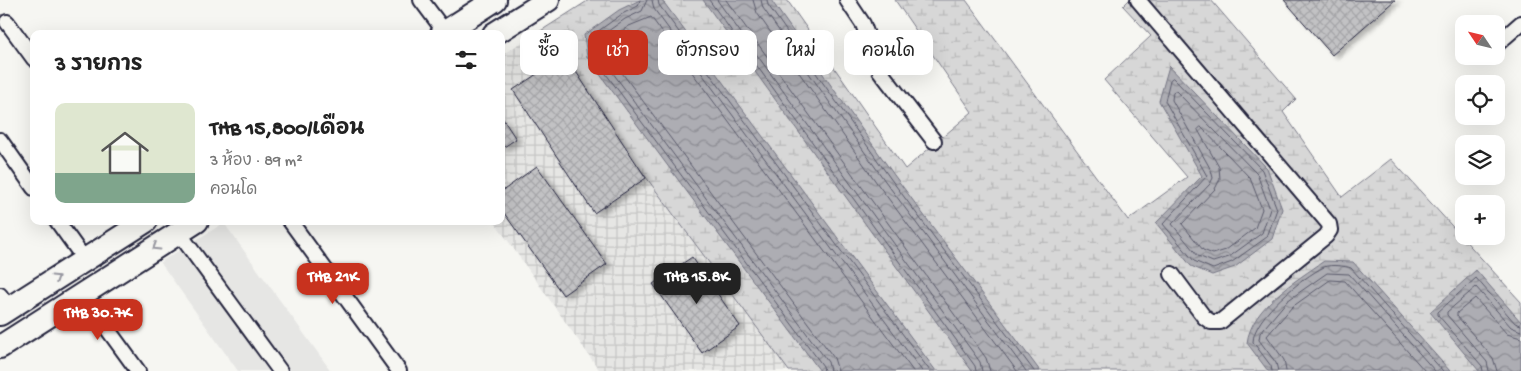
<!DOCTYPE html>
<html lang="th">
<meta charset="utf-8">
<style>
body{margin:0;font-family:"Gochi Hand","Playpen Sans Thai",sans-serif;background:#f2f2f2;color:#222;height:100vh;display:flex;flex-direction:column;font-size:19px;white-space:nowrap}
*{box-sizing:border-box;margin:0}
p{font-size:16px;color:#767676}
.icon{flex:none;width:28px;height:28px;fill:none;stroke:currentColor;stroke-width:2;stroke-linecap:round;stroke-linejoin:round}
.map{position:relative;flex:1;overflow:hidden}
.drawer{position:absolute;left:30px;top:30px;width:475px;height:195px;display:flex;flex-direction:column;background:#fff;border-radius:10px;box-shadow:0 5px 20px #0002}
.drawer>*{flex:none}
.guide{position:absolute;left:520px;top:30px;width:475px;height:45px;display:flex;gap:10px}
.needle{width:32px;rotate:305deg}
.tools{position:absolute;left:1455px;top:15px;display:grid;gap:10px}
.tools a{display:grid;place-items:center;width:50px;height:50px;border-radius:10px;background:#fff;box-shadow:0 5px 20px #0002;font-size:25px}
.price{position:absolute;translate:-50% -42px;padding:0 11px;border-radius:10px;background:#c8321e;color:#fff;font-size:16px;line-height:32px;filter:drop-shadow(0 1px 2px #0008)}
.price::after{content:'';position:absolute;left:50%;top:30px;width:15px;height:11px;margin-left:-8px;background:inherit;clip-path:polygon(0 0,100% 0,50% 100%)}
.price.current{background:#222;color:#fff}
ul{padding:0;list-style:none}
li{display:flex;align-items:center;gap:15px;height:125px;padding:0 25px}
li span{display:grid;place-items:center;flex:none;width:140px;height:100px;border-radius:10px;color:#555}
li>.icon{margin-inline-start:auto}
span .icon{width:60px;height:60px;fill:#fffc;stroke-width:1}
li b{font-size:21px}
h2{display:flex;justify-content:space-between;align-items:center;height:60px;padding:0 25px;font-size:21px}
.tag{padding:0 18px;border-radius:10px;background:#fff;box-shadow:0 5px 20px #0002;font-size:18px;line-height:45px}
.tag.current{background:#c8321e;color:#fff}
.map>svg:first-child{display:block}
.built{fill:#e6e6e4}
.industrial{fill:url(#industrial-grid)}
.wetland{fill:url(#wetland-marsh);stroke:#7c7c89}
.water{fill:url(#water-waves);stroke:#757583}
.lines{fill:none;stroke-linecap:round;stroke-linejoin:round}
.shore{stroke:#5a5a6b;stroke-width:1}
.building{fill:url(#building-cross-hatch);stroke:#22223b;filter:url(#shadow)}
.minor-casing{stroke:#22223b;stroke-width:18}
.primary-casing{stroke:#22223b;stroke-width:26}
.minor{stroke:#f6f6f2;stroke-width:14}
.primary{stroke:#f6f6f2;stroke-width:22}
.oneway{stroke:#9797a0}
</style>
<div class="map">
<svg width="1521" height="371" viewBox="0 0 1521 371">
<defs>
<pattern id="industrial-grid" width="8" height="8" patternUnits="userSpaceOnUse" patternTransform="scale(1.25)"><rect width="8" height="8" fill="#e6e6e4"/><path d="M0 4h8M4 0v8" fill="none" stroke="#c5c5c4"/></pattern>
<pattern id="wetland-marsh" width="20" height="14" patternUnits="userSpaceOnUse" patternTransform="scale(1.25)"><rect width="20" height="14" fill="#d7d7d7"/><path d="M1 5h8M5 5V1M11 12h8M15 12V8" fill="none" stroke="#b8b8b9"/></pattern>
<pattern id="water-waves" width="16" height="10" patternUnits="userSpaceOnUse" patternTransform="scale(1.25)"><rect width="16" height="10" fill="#adadb3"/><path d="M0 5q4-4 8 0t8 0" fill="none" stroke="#8c8c93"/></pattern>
<pattern id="building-cross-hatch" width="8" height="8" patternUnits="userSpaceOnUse" patternTransform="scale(1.25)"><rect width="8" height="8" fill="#c2c2c4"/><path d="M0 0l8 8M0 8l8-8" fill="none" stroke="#a6a6a9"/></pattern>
<filter id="shadow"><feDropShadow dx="5.5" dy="3" stdDeviation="2.5" flood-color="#0004"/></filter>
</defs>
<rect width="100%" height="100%" fill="#f6f6f2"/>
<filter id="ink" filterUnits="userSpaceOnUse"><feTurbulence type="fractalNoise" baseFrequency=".02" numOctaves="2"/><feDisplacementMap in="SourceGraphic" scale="10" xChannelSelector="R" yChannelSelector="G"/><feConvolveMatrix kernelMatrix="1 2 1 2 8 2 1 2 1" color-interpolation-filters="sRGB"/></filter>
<g filter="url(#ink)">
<path class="built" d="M 224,223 L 331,371 L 238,371 L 160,262 Z"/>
<path class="industrial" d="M 539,32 L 789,371 L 600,371 L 494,221 L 501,221 L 501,55 Z"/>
<path class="wetland" d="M 589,0 L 787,0 L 905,169 L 972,112 L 895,0 L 966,0 L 1128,220 L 1187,177 L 1104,80 L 1151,36 L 1123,6 L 1129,0 L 1211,0 L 1296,99 L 1283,112 L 1342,197 L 1391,159 L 1521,302 L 1521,371 L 789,371 L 539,32 Z"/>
<path class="water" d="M 640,0 L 662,0 L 936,371 L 820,371 L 587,57 L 584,35 L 619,10 Z
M 703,0 L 771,0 L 894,175 L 1040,371 L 972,371 Z
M 1169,66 L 1267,168 L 1282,209 L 1272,239 L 1235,267 L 1212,275 L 1191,266 L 1156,223 L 1202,176 L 1159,101 Z
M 1324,261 L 1353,262 L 1450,371 L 1268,371 L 1247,343 C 1251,307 1297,280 1324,261 Z
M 1476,270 L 1521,322 L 1521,371 L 1479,371 L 1430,312 Z"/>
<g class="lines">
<path class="shore" d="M 640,0 L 638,6 L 622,14 L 590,37 L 592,55 L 823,366 L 824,371
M 647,0 L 642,11 L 625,19 L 597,39 L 598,53 L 828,362 L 830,371
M 652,0 L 654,9 L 922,371
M 658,0 L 659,5 L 930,371
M 709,0 L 975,366 L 976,371
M 717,0 L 980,362 L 982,371
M 726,0 L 986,358 L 990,371
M 753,0 L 757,13 L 879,186 L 1017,371
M 761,0 L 763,8 L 885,181 L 1026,371
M 767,0 L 768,5 L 890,178 L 1034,371
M 1173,78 L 1262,170 L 1277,209 L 1267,237 L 1232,262 L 1213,269 L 1194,261 L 1163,224 L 1207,176 L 1165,101 L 1170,80 Z
M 1176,91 L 1257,174 L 1270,209 L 1262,233 L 1229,257 L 1213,262 L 1198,256 L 1172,224 L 1210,184 L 1213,178 L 1211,170 L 1172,100 L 1173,92 Z
M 1201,127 L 1250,178 L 1262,209 L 1255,228 L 1226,250 L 1213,254 L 1203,250 L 1182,224 L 1215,189 L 1220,179 L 1219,167 L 1198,130 Z
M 838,371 L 834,358 L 605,50 L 605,43 L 629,26 L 651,17 L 913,371
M 1272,371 L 1271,366 L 1253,342 C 1253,317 1303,277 1324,267 C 1331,264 1345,266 1351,268 L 1443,371
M 1278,371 L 1276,363 L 1259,340 L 1260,333 L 1287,301 L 1327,273 L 1349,274 L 1435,371
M 1286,371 L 1284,360 L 1267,336 L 1292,307 L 1330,280 L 1345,281 L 1425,371
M 1483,371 L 1482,366 L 1438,315 L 1438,312 L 1476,278 L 1515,323 L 1521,325
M 1489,371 L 1487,362 L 1447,315 L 1447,312 L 1476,287 L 1511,327 L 1521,331
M 1497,371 L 1493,358 L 1457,316 L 1457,313 L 1475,298 L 1507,334 L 1521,338"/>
</g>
<path class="building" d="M 1284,0 L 1395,0 L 1332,55 Z
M 565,55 L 646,178 L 594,213 L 513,90 Z
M 501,116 L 516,139 L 501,149 Z
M 537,166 L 607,264 L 563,295 L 501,209 L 501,192 Z
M 692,257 L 740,326 L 702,353 L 653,284 Z"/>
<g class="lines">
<g class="minor-casing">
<path id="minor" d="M 421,0 L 445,32
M 847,0 L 863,24 L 880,71 L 934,141
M 1138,0 L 1329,224 L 1330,230 L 1326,236 L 1220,322 L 1211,322 L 1204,317 L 1172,274
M 7,22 L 34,59
M 1497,44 L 1521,23
M 0,140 L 34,188
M 57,221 L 85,260
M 290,221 L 399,371
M 179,233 L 280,371
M 82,294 L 138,371
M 0,295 L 9,308"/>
</g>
<g class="primary-casing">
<path id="primary" d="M 442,34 L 495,0
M 494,34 L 548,0
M 0,314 L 146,221
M 0,347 L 197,221"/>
</g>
<use href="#minor" class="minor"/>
<use href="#primary" class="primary"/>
</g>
<defs><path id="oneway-chevron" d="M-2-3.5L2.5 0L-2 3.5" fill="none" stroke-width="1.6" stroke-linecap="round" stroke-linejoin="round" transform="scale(1.25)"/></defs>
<g class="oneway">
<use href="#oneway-chevron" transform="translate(156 247) rotate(148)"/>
<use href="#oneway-chevron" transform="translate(56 278) rotate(-32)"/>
</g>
</g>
</svg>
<div class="tools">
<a><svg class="needle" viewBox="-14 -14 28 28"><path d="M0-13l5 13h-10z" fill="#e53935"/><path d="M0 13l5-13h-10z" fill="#767676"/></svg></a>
<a><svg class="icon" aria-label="locate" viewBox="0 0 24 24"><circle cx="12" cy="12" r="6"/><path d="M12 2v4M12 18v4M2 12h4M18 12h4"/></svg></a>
<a><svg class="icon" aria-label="layers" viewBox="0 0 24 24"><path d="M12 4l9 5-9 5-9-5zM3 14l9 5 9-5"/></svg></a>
<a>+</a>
</div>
<b class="price" style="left:333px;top:305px">THB 21K</b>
<b class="price current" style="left:697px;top:305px">THB 15.8K</b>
<b class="price" style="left:98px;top:341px">THB 30.7K</b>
<div class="guide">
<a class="tag">ซื้อ</a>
<a class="tag current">เช่า</a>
<a class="tag">ตัวกรอง</a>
<a class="tag">ใหม่</a>
<a class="tag">คอนโด</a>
</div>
<section class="drawer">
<h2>3 รายการ<svg class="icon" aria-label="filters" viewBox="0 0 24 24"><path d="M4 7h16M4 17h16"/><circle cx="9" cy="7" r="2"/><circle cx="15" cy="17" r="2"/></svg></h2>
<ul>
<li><span style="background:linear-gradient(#dfe7d0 70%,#7fa58c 0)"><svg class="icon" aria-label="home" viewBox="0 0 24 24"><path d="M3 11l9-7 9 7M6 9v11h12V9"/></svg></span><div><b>THB 15,800/เดือน</b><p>3 ห้อง · 89 m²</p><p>คอนโด</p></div></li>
</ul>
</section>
</div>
